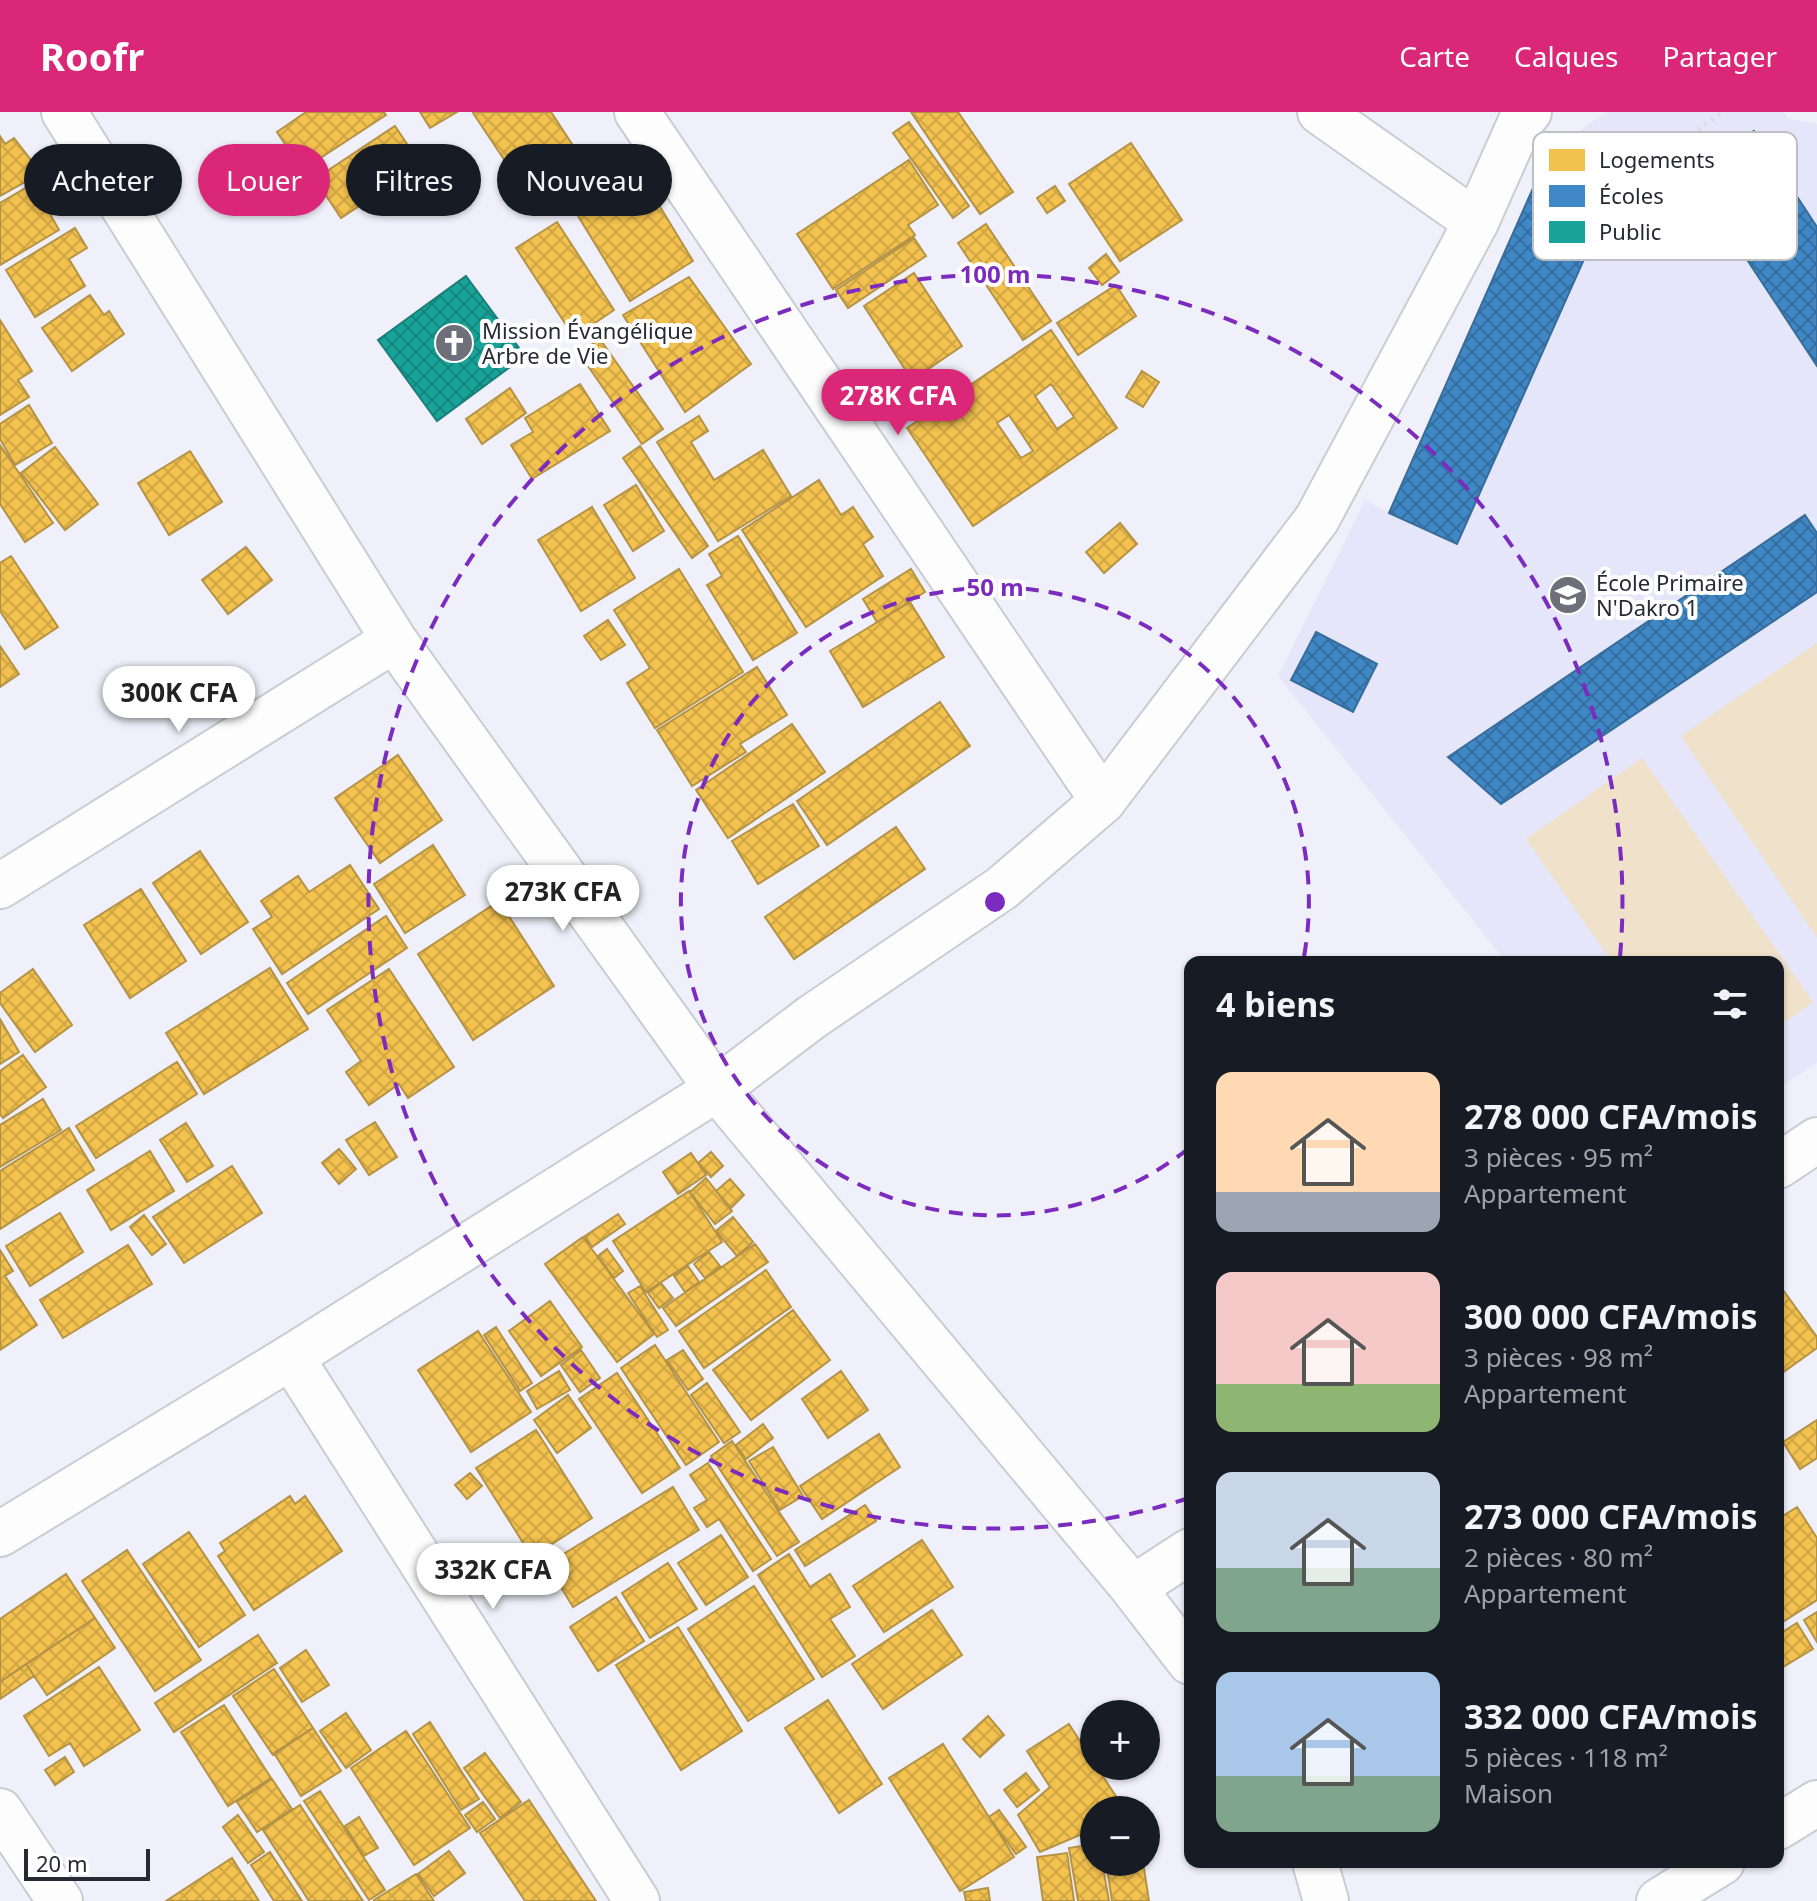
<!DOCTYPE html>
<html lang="fr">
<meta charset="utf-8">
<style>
body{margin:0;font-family:"Noto Sans",sans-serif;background:#242831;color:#f1f3f6;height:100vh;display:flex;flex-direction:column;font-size:30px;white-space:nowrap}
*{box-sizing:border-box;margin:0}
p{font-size:26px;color:#9ea1a6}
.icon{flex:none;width:44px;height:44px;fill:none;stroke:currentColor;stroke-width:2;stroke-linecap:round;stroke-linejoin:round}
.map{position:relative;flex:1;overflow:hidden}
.panel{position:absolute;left:1184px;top:844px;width:600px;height:912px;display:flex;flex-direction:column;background:#171b24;border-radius:16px;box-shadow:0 2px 6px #0004}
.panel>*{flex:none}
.top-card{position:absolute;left:24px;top:32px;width:760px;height:72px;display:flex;gap:16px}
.fabs{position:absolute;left:1080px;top:1588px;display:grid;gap:16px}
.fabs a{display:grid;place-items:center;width:80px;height:80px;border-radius:50%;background:#171b24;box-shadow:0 2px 6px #0004;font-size:40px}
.scale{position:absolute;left:24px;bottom:20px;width:126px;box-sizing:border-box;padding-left:8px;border:4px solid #282933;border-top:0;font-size:22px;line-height:28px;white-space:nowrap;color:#282933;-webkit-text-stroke:6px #fff;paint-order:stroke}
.price{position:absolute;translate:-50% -68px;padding:0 18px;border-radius:28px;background:#fff;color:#222;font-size:26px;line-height:52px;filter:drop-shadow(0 2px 4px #0008)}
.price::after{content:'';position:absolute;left:50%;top:48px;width:24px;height:18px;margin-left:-12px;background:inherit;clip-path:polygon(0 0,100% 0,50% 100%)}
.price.on{background:#db2777;color:#fff}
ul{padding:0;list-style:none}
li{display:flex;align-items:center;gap:24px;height:200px;padding:0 32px}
li span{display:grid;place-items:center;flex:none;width:224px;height:160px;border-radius:16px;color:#555}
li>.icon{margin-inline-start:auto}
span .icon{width:96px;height:96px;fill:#fffc;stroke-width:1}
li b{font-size:34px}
h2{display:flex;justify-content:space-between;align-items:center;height:96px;padding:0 32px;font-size:34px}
.chip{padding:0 28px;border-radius:36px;background:#171b24;box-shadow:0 2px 6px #0004;font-size:28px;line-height:72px}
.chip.on{background:#db2777;color:#fff}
header{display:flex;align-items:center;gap:48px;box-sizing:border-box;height:112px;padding:0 40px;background:#db2777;color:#fff}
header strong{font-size:38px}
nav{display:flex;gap:44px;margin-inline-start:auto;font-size:28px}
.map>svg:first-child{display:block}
.built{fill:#e5e6fa}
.grass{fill:#f0e1ca}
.homes{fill:url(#homes-cross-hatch);stroke:#b59346;stroke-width:2;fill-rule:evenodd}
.schools{fill:url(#schools-cross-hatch);stroke:#386c99;stroke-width:2}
.public{fill:url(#public-cross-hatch);stroke:#1c7e7a;stroke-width:2}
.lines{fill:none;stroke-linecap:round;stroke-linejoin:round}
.minor-casing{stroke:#cbcbd4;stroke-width:48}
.tertiary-casing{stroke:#cbcbd4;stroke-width:48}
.path{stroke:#dadadd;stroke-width:5;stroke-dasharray:2 6;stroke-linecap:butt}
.minor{stroke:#fdfdfe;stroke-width:44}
.tertiary{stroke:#fdfdfe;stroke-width:44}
.ring{fill:none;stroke:#7b2cbf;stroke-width:4;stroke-dasharray:14 10}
.labels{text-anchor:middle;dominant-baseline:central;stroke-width:8;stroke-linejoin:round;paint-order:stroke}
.poi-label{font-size:22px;fill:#282933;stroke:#fff;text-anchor:start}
.key{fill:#fff;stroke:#bebfc2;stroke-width:2}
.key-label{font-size:22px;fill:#282933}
.centre{fill:#7b2cbf;stroke:#fff;stroke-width:4}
.ring-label{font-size:24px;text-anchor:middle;font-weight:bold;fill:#7b2cbf;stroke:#fff;stroke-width:8;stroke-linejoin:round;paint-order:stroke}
</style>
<header>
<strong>Roofr</strong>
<nav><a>Carte</a><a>Calques</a><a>Partager</a></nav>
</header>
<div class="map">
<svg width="1817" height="1789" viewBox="0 0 1817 1789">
<defs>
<pattern id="homes-cross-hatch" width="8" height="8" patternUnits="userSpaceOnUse" patternTransform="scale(2)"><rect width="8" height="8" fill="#f2c14e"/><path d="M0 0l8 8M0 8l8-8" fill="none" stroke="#d0a645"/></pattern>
<pattern id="schools-cross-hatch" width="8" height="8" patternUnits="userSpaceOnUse" patternTransform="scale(2)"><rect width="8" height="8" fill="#3f88c5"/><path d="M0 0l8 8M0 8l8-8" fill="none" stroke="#356fa1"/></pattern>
<pattern id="public-cross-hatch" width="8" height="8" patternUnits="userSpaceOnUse" patternTransform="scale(2)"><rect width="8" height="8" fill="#17a398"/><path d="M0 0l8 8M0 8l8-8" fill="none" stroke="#15857d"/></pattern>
</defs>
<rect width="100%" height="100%" fill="#eff0f9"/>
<path class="built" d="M 1607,0 L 1784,0 L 1788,6 L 1817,12 L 1817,951 L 1778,976 L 1778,850 L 1506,850 L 1278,564 L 1365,388 L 1389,401 L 1549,40 Z"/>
<path class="grass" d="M 1817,531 L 1817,826 L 1681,624 Z
M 1642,646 L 1813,890 L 1778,915 L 1778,850 L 1612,850 L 1526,727 Z"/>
<path class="homes" d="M 306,0 L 384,0 L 386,3 L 302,58 L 277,20 Z
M 420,0 L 457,0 L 430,16 Z
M 475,0 L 551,0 L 589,58 L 535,94 L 473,1 Z
M 911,0 L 958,0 L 1013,80 L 980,102 Z
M 909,10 L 969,94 L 953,106 L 893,21 Z
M 395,14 L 421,53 L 341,106 L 315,67 Z
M 0,24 L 5,32 L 14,26 L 41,61 L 0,84 Z
M 1131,31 L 1182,108 L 1120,149 L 1069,72 Z
M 628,42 L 693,149 L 630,189 L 564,81 Z
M 909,48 L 938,93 L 908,113 L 915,123 L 833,177 L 797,122 Z
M 53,60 L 66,83 L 46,95 L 59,118 L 0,153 L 0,91 Z
M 1055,74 L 1065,89 L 1047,101 L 1037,86 Z
M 557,110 L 614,198 L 574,225 L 516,136 Z
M 986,112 L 1051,209 L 1023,228 L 958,131 Z
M 75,116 L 87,136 L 69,147 L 85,174 L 35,205 L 6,158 Z
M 914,126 L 926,144 L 848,196 L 836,178 Z
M 1106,142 L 1119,160 L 1102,173 L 1089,156 Z
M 914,161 L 962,234 L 912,268 L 864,194 Z
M 689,165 L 751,252 L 685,300 L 623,203 Z
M 1116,173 L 1136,204 L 1078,243 L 1057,211 Z
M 90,183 L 104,203 L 109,199 L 124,222 L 72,259 L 42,216 Z
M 0,208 L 32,259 L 18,268 L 29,285 L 0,303 Z
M 1051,218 L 1117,316 L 973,414 L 907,316 ZM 1051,272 L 1074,305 L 1057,317 L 1035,284 ZM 1009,303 L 1033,339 L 1021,346 L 997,311 Z
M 600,227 L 663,317 L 642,332 L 579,241 Z
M 1142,259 L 1159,270 L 1143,295 L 1126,285 Z
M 580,272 L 610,319 L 532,367 L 511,333 L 533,320 L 525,306 Z
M 510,276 L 526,301 L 482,332 L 466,307 Z
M 29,293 L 52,331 L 15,353 L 0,327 L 0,312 Z
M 699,304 L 708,319 L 691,330 L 714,368 L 763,338 L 791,384 L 718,429 L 657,330 Z
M 0,333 L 53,411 L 25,430 L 0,392 Z
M 640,334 L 708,434 L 692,446 L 623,346 Z
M 55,335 L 98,392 L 65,418 L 21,361 Z
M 190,339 L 222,390 L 169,423 L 138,371 Z
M 819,368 L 841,403 L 853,395 L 873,425 L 863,432 L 883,464 L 806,515 L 742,418 Z
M 636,373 L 664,419 L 633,439 L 604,393 Z
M 592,395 L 635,466 L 581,499 L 538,428 Z
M 1120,411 L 1137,432 L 1104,461 L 1086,440 Z
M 738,424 L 797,521 L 753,548 L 707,473 L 722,464 L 709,442 Z
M 246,435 L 272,468 L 228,502 L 202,468 Z
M 11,444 L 58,515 L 25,537 L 0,499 L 0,451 Z
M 679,457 L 743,560 L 655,616 L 627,571 L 650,556 L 614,498 Z
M 911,457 L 925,480 L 877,510 L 863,487 Z
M 910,490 L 944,545 L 863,595 L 830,539 Z
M 608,508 L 625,533 L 601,548 L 584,524 Z
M 0,534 L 19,562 L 0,575 Z
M 757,555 L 787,603 L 740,632 L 746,640 L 692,674 L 657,618 Z
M 940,590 L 970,634 L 827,733 L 797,689 Z
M 792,612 L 825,660 L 728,726 L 696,678 Z
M 398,643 L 442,708 L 380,751 L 335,686 Z
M 793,692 L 819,734 L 758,772 L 732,729 Z
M 896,715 L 925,757 L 794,847 L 765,805 Z
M 433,733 L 465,783 L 405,821 L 374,772 Z
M 200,739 L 248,810 L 201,842 L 153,771 Z
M 350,753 L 379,797 L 282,862 L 253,817 L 272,805 L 261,789 L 298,764 L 309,780 Z
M 141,777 L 186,849 L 130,886 L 84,813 Z
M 499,789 L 554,874 L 473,928 L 418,842 Z
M 386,804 L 407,836 L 308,902 L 287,871 Z
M 270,856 L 308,917 L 204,982 L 166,921 Z
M 33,857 L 72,913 L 35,940 L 0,891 L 0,881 Z
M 389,857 L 454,955 L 408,986 L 399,972 L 369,993 L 346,960 L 361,949 L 327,898 Z
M 0,907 L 19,940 L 0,952 Z
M 23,943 L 46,975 L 3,1006 L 0,1002 L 0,959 Z
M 177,950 L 197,982 L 96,1046 L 76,1014 Z
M 43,987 L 61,1018 L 0,1055 L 0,1013 Z
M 375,1010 L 397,1045 L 369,1063 L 346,1028 Z
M 186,1011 L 213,1054 L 187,1070 L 160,1028 Z
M 69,1016 L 94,1058 L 0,1117 L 0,1059 Z
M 339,1037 L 356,1057 L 339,1072 L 322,1051 Z
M 150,1039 L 174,1079 L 111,1118 L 87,1078 Z
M 711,1040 L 723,1054 L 711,1065 L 698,1051 Z
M 691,1041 L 706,1063 L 678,1082 L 663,1060 Z
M 232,1054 L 262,1101 L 184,1151 L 153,1105 Z
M 706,1066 L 732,1099 L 715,1112 L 690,1080 Z
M 730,1067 L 744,1083 L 731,1096 L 716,1079 Z
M 689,1079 L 722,1130 L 646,1180 L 613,1129 Z
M 60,1101 L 83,1140 L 30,1174 L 6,1134 Z
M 618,1102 L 625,1112 L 592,1135 L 585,1124 Z
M 144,1103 L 166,1132 L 152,1143 L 130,1115 Z
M 733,1105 L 753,1130 L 737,1144 L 716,1119 Z
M 583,1125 L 654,1222 L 617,1250 L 545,1152 Z
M 755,1132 L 768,1150 L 676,1214 L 663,1196 Z
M 128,1133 L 152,1172 L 63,1226 L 40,1188 Z
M 607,1137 L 623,1159 L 614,1166 L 598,1144 Z
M 0,1138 L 13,1159 L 5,1164 L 37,1213 L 0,1238 Z
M 709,1140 L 720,1154 L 705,1166 L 694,1152 Z
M 688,1154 L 699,1170 L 685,1180 L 674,1164 Z
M 766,1158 L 791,1195 L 704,1256 L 679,1219 Z
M 661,1171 L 673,1186 L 659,1196 L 648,1181 Z
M 1778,1171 L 1817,1225 L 1817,1236 L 1778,1264 Z
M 640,1174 L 668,1218 L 657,1225 L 628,1181 Z
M 550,1189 L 582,1235 L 541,1264 L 509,1219 Z
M 793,1198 L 830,1248 L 751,1308 L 713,1258 Z
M 496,1215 L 532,1271 L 520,1279 L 484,1223 Z
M 478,1219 L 531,1300 L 471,1340 L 418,1258 Z
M 655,1233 L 719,1330 L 686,1353 L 621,1256 Z
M 581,1238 L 600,1266 L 580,1280 L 561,1253 Z
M 683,1238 L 703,1267 L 688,1278 L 667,1248 Z
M 559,1259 L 570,1278 L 537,1297 L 527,1279 Z
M 841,1259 L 868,1298 L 828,1326 L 802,1287 Z
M 617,1261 L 680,1356 L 642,1381 L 579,1287 Z
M 707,1271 L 740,1320 L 724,1331 L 691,1283 Z
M 568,1283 L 591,1316 L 557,1341 L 534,1308 Z
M 1817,1308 L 1817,1346 L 1800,1357 L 1783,1330 Z
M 763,1312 L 773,1326 L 746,1347 L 736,1333 Z
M 536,1318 L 592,1406 L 532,1445 L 476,1356 Z
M 879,1322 L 900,1355 L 822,1407 L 800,1374 Z
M 732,1329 L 799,1430 L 777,1444 L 711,1344 Z
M 773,1335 L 803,1384 L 780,1398 L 749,1349 Z
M 708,1351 L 771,1447 L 753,1459 L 719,1407 L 707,1415 L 694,1396 L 707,1388 L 690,1363 Z
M 470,1361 L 482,1374 L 467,1387 L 455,1373 Z
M 673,1375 L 699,1418 L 573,1495 L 547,1452 Z
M 290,1384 L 295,1392 L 305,1384 L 342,1439 L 254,1498 L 218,1444 L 225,1439 L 220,1431 Z
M 865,1393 L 876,1409 L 805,1454 L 795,1438 Z
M 1797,1395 L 1817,1426 L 1817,1488 L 1778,1513 L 1778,1407 Z
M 189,1420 L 245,1503 L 199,1535 L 143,1452 Z
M 721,1423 L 748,1465 L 706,1493 L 678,1451 Z
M 922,1428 L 953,1475 L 884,1520 L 853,1474 Z
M 127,1438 L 201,1548 L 155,1579 L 82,1469 Z
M 789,1442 L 810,1475 L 830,1462 L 850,1495 L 830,1507 L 855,1544 L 822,1565 L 758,1463 Z
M 668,1451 L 697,1497 L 650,1526 L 622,1481 Z
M 66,1462 L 95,1506 L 0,1570 L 0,1507 Z
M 754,1474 L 814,1567 L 748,1609 L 688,1517 Z
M 616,1485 L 644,1529 L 598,1559 L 570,1515 Z
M 932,1498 L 962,1543 L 883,1597 L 852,1552 Z
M 1817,1500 L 1817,1530 L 1804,1508 Z
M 95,1506 L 115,1536 L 47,1583 L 26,1552 Z
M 1797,1511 L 1813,1537 L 1778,1558 L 1778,1523 Z
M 678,1515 L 742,1619 L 681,1658 L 616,1553 Z
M 258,1523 L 277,1551 L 174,1620 L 155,1591 Z
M 306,1538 L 329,1573 L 302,1590 L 280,1556 Z
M 26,1552 L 34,1564 L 0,1587 L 0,1570 Z
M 99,1555 L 140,1618 L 84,1654 L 70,1631 L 49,1644 L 24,1604 Z
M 274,1557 L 313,1616 L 273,1643 L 233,1584 Z
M 828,1588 L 882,1672 L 839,1701 L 785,1616 Z
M 224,1593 L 271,1666 L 228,1694 L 181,1620 Z
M 346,1601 L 371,1638 L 346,1656 L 320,1619 Z
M 988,1604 L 1004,1623 L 980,1645 L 963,1627 Z
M 430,1610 L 479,1687 L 461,1698 L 413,1622 Z
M 1069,1612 L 1094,1651 L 1094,1654 L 1096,1654 L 1125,1698 L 1094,1698 L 1094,1717 L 1040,1740 L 1018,1703 L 1050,1675 L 1027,1639 Z
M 313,1616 L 341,1659 L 301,1684 L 274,1641 Z
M 406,1619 L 470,1716 L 414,1753 L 351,1656 Z
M 943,1632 L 1014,1745 L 960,1779 L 889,1666 Z
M 485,1641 L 521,1690 L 500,1706 L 464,1656 Z
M 65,1645 L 74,1660 L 55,1673 L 45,1658 Z
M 1026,1661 L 1039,1678 L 1017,1695 L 1004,1678 Z
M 272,1667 L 292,1697 L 257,1720 L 237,1690 Z
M 320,1679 L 385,1778 L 369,1788 L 304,1689 Z
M 529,1688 L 596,1789 L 525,1789 L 480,1721 Z
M 483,1690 L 495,1707 L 477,1720 L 465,1703 Z
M 300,1693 L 363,1789 L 309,1789 L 263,1718 Z
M 999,1698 L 1026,1735 L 1016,1742 L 989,1705 Z
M 238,1703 L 264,1740 L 248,1751 L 223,1715 Z
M 359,1705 L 378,1736 L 364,1744 L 345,1714 Z
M 1094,1732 L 1094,1750 L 1102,1750 L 1109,1789 L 1078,1789 L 1069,1736 Z
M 449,1739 L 465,1761 L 434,1784 L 418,1762 Z
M 270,1740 L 302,1789 L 274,1789 L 251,1753 Z
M 1067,1741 L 1074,1789 L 1043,1789 L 1037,1745 Z
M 232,1746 L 259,1789 L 166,1789 Z
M 1106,1750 L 1143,1750 L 1149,1789 L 1112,1789 Z
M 416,1762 L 434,1789 L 374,1789 L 374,1788 Z
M 988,1776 L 990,1789 L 966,1789 L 964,1780 Z"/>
<path class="schools" d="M 1754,19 L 1817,115 L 1817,254 L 1690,61 Z
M 1549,40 L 1618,71 L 1457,432 L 1389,401 Z
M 1805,403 L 1817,421 L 1817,480 L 1501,692 L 1448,645 Z
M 1316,520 L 1377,552 L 1353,600 L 1291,568 Z"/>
<path class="public" d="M 466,164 L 525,244 L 437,309 L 378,228 Z"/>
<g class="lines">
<g class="minor-casing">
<path id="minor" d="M 64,0 L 394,528 L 717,977 L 1133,1476 L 1190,1550
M 637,0 L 1103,689
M 1320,0 L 1476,110
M 0,774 L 394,528
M 1778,1054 L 1817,1028
M 291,1245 L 637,1789
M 1133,1476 L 1190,1439
M 0,1699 L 60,1789
M 1778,1715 L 1817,1691
M 1315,1750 L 1326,1789
M 1659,1789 L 1722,1750"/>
</g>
<g class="tertiary-casing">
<path id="tertiary" d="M 0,1422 L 291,1245 L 717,977 L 812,905 L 1002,776 L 1103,689 L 1317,407 L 1476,110 L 1521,9 L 1529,0"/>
</g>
<path class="path" d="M 1659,45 L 1723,0"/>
<use href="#minor" class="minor"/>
<use href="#tertiary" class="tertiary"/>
</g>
<g class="ring">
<path d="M1188 1037A314 314 0 1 1 1303 850"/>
<path d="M1189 1386A627 627 0 1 1 1620 845"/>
</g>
<defs>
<g id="church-disc" transform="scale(2)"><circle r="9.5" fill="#6e6f78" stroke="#fff"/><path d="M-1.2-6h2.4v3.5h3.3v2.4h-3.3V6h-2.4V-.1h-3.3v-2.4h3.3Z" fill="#fff"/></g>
<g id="school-disc" transform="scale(2)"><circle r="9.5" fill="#6e6f78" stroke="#fff"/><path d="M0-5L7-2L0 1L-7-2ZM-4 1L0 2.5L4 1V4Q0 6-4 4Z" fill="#fff"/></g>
</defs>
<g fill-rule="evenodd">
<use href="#church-disc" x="454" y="231"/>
<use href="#school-disc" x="1568" y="483"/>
</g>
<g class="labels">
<g class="poi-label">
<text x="482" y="218">Mission Évangélique<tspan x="482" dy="25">Arbre de Vie</tspan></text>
<text x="1596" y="470">École Primaire<tspan x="1596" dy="25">N'Dakro 1</tspan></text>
</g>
</g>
<rect x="1533" y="20" width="264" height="128" rx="12" class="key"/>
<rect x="1549" y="37" width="36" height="22" fill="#f2c14e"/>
<rect x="1549" y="73" width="36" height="22" fill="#3f88c5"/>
<rect x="1549" y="109" width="36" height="22" fill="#17a398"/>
<g class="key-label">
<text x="1599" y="56">Logements</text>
<text x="1599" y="92">Écoles</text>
<text x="1599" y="128">Public</text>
</g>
<circle cx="995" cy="790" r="12" class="centre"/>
<g class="ring-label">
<text x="995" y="171">100 m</text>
<text x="995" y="484">50 m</text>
</g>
</svg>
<div class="fabs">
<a>+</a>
<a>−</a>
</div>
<div class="scale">20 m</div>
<b class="price on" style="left:898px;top:325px">278K CFA</b>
<b class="price" style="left:179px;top:622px">300K CFA</b>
<b class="price" style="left:563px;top:821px">273K CFA</b>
<b class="price" style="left:493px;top:1499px">332K CFA</b>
<div class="top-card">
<a class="chip">Acheter</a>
<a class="chip on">Louer</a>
<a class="chip">Filtres</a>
<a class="chip">Nouveau</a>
</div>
<section class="panel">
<h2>4 biens<svg class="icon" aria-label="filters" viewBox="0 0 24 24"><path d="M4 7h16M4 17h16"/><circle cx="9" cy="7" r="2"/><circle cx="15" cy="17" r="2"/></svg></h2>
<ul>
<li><span style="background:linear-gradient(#ffd9b3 75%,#9aa5b1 0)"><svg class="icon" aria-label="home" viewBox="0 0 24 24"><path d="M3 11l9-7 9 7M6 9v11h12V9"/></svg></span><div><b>278 000 CFA/mois</b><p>3 pièces · 95 m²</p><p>Appartement</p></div></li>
<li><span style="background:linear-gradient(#f6c9c9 70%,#8fb573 0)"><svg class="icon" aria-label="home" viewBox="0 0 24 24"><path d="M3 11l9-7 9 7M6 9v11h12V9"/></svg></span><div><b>300 000 CFA/mois</b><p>3 pièces · 98 m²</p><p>Appartement</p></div></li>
<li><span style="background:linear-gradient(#c9d6e8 60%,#7fa58c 0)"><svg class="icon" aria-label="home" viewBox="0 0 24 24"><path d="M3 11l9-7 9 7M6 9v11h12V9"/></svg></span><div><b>273 000 CFA/mois</b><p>2 pièces · 80 m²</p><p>Appartement</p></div></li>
<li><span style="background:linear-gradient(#a9c7e8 65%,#7fa58c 0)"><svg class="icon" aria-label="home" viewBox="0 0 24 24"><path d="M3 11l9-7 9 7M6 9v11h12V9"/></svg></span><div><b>332 000 CFA/mois</b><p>5 pièces · 118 m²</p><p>Maison</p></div></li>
</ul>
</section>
</div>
